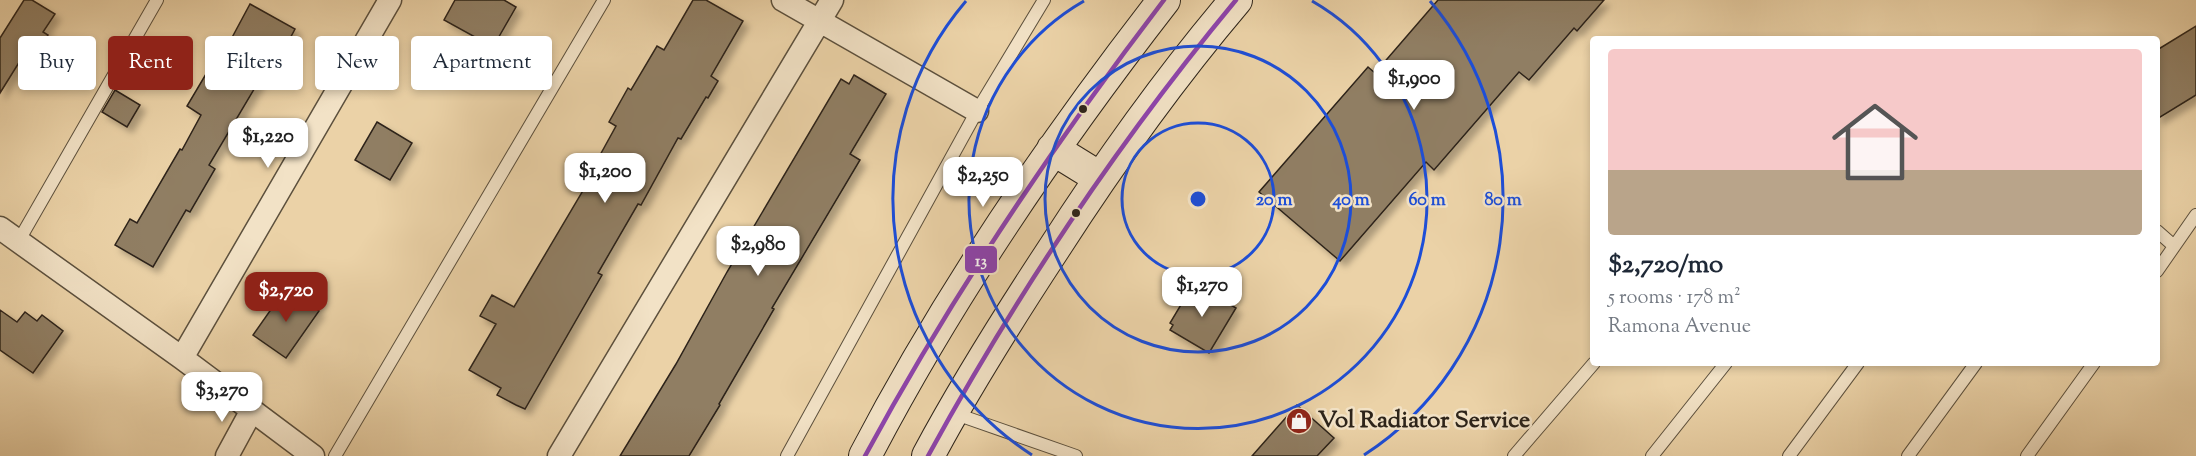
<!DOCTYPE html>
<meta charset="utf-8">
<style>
body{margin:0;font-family:"Sorts Mill Goudy",serif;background:#f6f6f7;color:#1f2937;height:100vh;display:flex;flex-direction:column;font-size:22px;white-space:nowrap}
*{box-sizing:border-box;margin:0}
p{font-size:20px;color:#747a83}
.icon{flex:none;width:33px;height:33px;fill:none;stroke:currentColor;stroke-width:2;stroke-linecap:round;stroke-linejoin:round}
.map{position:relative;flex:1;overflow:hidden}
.panel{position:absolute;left:1590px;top:36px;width:570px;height:330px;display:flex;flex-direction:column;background:#fff;border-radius:6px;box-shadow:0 3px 9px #0003}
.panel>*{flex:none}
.top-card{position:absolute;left:18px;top:36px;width:570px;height:54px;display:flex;gap:12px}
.price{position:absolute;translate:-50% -51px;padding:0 14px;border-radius:12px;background:#fff;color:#222;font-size:20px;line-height:39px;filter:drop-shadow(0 2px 3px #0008)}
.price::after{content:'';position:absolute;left:50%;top:36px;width:18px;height:14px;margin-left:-9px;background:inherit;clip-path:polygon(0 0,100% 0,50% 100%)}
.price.selected{background:#8f2418;color:#fff}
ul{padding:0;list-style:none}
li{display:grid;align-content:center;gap:12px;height:318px;padding:0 18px}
li span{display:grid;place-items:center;height:186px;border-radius:6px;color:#555}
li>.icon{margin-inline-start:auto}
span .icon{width:108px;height:108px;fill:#fffc;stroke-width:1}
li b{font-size:26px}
.tag{padding:0 21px;border-radius:6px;background:#fff;box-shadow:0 3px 9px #0003;font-size:21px;line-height:54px}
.tag.selected{background:#8f2418;color:#fff}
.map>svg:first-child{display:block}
.building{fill:#907e63;stroke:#2d241a;stroke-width:1.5;filter:url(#shadow)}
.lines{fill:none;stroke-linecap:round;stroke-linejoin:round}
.lane-casing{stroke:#5c503d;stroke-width:14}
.street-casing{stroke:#5c503d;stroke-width:25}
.secondary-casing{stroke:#2d241a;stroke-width:34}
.lane{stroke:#f2e2c6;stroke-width:12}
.street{stroke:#f2e2c6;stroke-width:22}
.secondary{stroke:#f2e2c6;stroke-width:32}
.bus-1-casing{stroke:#f2e2c6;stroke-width:9}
.bus-1{stroke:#8e44ad;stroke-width:4.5}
.ring{fill:none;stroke:#1d4ed8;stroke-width:3}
.bus-dot{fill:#2d241a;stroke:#f2e2c6;stroke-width:2}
.labels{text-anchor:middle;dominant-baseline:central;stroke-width:5;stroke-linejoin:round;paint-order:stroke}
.poi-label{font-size:24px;font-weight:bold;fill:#2d241a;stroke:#f2e2c6;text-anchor:start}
.centre{fill:#1d4ed8;stroke:#f2e2c6;stroke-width:3}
.ring-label{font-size:18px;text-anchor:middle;font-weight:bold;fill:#1d4ed8;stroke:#f2e2c6;stroke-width:5;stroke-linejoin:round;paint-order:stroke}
.line-badge{stroke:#f2e2c6;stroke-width:2}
.badge-label{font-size:16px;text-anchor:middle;font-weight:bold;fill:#fff}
</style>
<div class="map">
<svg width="2196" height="456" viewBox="0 0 2196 456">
<defs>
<filter id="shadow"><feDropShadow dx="5.5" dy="5.5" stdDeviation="3" flood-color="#0004"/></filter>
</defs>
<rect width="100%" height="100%" fill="#ebd2a7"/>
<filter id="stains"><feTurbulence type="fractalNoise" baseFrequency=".00333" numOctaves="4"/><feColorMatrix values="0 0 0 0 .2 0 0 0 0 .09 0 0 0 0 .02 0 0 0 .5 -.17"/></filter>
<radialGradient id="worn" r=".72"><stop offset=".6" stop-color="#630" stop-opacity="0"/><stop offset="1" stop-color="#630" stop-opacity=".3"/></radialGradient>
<path class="building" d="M 24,0 L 32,0 L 55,14 L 43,32 L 48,35 L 37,53 L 28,48 L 0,93 L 0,38 Z
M 455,0 L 504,0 L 516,7 L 493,47 L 444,20 Z
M 693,0 L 706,0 L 743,21 L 711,76 L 718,81 L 708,98 L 706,97 L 681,139 L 678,138 L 641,205 L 638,204 L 598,273 L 602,275 L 525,409 L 516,405 L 497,395 L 501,388 L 469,370 L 496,324 L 480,316 L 492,295 L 514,307 L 597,167 L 594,166 L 616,126 L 609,122 L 628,88 L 631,90 L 657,46 L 664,50 Z
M 1438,0 L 1604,0 L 1577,31 L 1574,28 L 1529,80 L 1519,72 L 1434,170 L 1426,162 L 1340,261 L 1259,192 L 1368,67 L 1375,73 Z
M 250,4 L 295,29 L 272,72 L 266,69 L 209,165 L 215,169 L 190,212 L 186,210 L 153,267 L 115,245 L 130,219 L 137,223 L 180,149 L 182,150 L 201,115 L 187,106 L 209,69 L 214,71 Z
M 2196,26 L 2196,95 L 2157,119 L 2157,50 Z
M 854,75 L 886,94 L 850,154 L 860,160 L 772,308 L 774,309 L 719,404 L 720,405 L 689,456 L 620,456 L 676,364 L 727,272 L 841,79 L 849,84 Z
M 115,90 L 140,105 L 127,127 L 102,112 Z
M 377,122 L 412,143 L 390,180 L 355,160 Z
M 1194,283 L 1236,308 L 1209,353 L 1170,330 L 1173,325 L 1170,323 Z
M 286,288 L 319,311 L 286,358 L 253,335 Z
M 0,310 L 17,322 L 25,312 L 37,321 L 42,315 L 63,331 L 33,373 L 0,350 Z
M 1297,405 L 1334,438 L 1317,456 L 1252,456 Z"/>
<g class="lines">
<g class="lane-casing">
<path id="lane" d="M 2157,231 L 2174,246
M 18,242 L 157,0
M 2157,271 L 2196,215
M 953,413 L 1076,456
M 335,456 L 604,0
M 787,456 L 977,111 L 1044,0
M 1514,456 L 1594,363
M 1652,456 L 1726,363
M 1789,456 L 1858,363
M 1908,456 L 1976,363
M 2027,456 L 2094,363"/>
</g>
<g class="street-casing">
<path id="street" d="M 783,0 L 977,111
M 0,228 L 182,358 L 313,456
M 182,358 L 390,0
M 227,456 L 252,410
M 559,456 L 832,0"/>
</g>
<g class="secondary-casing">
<path id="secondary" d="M 1053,149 L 1100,178
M 865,456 C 949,295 1052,144 1164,0
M 928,456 C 966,385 1009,317 1053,250 C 1109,163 1169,79 1236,0"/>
</g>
<use href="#lane" class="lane"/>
<use href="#street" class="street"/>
<use href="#secondary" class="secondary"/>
<g class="bus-1-casing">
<path id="bus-1" d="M 865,456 C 952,295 1053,145 1164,0
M 928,456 C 1016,295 1119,141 1236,0"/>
</g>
<use href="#bus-1" class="bus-1"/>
</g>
<g class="ring">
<circle cx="1198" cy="199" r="76"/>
<circle cx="1198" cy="199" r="153"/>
<path d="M1312 1A229 229 0 1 1 1084 1"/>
<path d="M1032 455A305 305 0 0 1 966 1M1430 1A305 305 0 0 1 1364 455"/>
</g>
<defs>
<g id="shop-disc" transform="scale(1.35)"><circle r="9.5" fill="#8f2418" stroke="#f2e2c6"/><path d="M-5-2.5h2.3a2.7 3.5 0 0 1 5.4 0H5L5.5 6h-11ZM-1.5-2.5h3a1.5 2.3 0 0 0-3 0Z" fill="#fff"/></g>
</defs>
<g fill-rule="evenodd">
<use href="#shop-disc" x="1299" y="421"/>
</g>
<g class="bus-dot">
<circle cx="1083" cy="109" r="5"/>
<circle cx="1076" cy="213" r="5"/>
</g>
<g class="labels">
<g class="poi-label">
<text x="1318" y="421">Vol Radiator Service</text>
</g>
</g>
<circle cx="1198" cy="199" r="9" class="centre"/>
<g class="ring-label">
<text x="1274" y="205">20 m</text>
<text x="1351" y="205">40 m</text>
<text x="1427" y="205">60 m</text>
<text x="1503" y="205">80 m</text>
</g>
<rect class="line-badge" x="964" y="245" width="34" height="29" rx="6" fill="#8e44ad"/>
<g class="badge-label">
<text x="981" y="266">13</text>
</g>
<rect width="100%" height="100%" filter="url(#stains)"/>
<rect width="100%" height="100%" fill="url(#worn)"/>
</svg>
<b class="price" style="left:1414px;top:111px">$1,900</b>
<b class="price" style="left:268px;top:169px">$1,220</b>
<b class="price" style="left:605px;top:204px">$1,200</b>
<b class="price" style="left:983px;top:208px">$2,250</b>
<b class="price" style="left:758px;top:277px">$2,980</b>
<b class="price" style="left:1202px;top:318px">$1,270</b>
<b class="price selected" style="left:286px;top:323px">$2,720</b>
<b class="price" style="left:222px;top:423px">$3,270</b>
<div class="top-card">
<a class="tag">Buy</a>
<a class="tag selected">Rent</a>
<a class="tag">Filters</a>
<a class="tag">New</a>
<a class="tag">Apartment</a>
</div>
<section class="panel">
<ul>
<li><span style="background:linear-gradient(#f6c9c9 65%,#b9a48a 0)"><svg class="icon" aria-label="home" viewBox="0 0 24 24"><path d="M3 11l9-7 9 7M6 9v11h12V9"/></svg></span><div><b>$2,720/mo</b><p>5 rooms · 178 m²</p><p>Ramona Avenue</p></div></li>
</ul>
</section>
</div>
